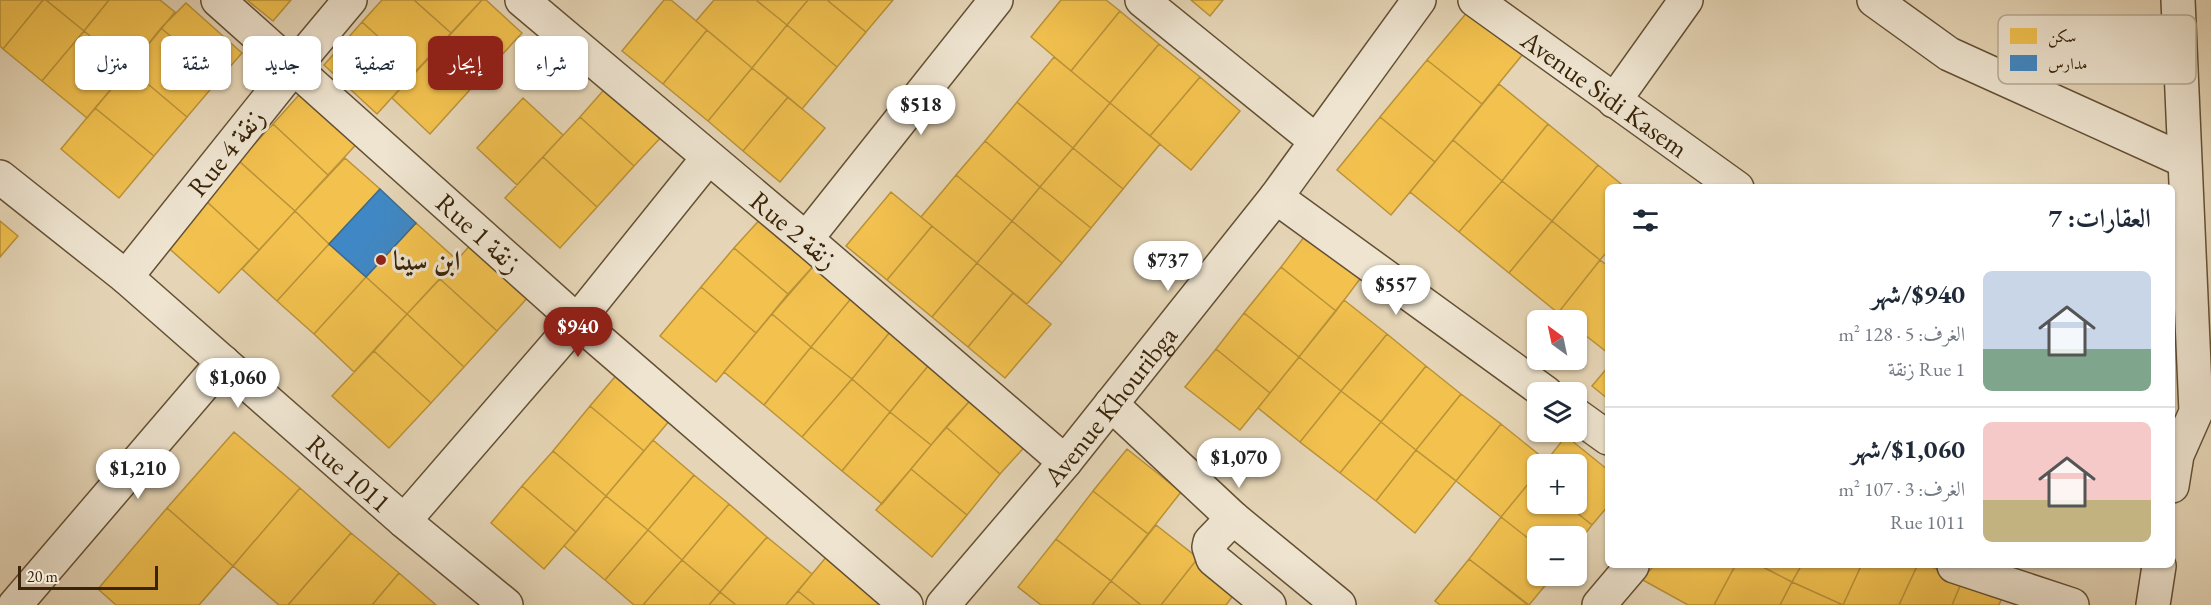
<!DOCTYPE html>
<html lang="ar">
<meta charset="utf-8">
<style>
body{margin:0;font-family:"EB Garamond",Amiri,serif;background:#f6f6f7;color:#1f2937;direction:rtl;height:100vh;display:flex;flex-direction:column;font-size:22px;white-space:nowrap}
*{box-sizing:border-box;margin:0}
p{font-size:20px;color:#747a83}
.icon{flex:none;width:33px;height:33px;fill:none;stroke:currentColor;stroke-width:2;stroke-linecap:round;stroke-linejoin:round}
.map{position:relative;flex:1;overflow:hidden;direction:ltr}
.side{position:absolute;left:1605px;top:184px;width:570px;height:384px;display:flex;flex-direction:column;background:#fff;border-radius:9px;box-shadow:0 2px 4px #0004;direction:rtl}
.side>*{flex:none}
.hud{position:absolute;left:18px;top:36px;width:570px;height:54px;direction:rtl;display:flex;gap:12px}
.needle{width:39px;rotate:327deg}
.tools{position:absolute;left:1527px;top:310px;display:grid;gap:12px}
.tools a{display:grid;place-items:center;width:60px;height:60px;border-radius:9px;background:#fff;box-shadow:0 2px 4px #0004;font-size:30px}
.scale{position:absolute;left:18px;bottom:15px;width:140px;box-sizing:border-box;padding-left:6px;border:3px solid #392409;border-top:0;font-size:16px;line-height:21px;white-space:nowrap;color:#392409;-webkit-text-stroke:4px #eee4d0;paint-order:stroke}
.price{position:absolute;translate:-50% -51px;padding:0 14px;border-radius:21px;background:#fff;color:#222;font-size:20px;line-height:39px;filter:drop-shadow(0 2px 3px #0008)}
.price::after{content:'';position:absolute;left:50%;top:36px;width:18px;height:14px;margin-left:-9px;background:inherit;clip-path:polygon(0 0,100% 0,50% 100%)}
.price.on{background:#8f2418;color:#fff}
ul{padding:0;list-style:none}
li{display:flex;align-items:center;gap:18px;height:150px;padding:0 24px}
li+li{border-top:2px solid #e0e1e3}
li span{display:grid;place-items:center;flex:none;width:168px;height:120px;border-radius:9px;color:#555}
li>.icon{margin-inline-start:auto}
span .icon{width:72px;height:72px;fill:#fffc;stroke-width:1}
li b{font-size:26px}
h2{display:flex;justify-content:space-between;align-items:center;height:72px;padding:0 24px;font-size:26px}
.pill{padding:0 21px;border-radius:9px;background:#fff;box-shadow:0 2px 4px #0004;font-size:21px;line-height:54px}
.pill.on{background:#8f2418;color:#fff}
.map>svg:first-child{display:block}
.homes{fill:#f2c14e;stroke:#ba9239;stroke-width:1.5}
.schools{fill:#3f88c5;stroke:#3d6a8d;stroke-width:1.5}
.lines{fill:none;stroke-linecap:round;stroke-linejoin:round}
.minor-casing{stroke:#645034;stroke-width:36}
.minor{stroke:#eee4d0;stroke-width:33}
.poi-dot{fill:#8f2418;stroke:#eee4d0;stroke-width:2}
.labels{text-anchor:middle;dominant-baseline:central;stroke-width:6;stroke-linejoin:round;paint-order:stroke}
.street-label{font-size:27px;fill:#392409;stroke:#eee4d0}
.poi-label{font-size:27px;font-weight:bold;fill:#392409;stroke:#eee4d0;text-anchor:start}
.key{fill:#eee4d0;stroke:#b8aa94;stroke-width:1.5}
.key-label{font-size:16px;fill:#392409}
</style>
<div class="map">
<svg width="2211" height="605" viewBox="0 0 2211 605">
<rect width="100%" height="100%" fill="#e5d5b6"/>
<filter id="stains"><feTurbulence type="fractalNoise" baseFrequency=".00333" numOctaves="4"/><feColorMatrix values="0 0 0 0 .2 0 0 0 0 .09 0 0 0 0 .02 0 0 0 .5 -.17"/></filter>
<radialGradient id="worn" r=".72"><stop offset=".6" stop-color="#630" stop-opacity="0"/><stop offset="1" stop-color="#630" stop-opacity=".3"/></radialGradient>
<path class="homes" d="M 0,0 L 43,0 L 3,49 L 0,46 Z
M 43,0 L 46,0 L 84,31 L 42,81 L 3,49 Z
M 46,0 L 109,0 L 84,31 Z
M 109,0 L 160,0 L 175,12 L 129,68 L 84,31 Z
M 247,0 L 291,0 L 273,21 Z
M 382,0 L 414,0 L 451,33 L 416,71 L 362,22 Z
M 414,0 L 482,0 L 451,33 Z
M 482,0 L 486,0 L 522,33 L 476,83 L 438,48 Z
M 664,0 L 671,0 L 707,30 L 663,84 L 622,51 Z
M 714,0 L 756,0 L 787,25 L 752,68 L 696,21 Z
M 756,0 L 808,0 L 787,25 Z
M 808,0 L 827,0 L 866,32 L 837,67 L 787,25 Z
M 827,0 L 893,0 L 866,32 Z
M 1061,0 L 1106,0 L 1120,11 L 1071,71 L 1031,37 Z
M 1191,0 L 1223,0 L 1210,16 Z
M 186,3 L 242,53 L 220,78 L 161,28 Z
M 1469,10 L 1523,54 L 1482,104 L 1427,60 Z
M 1120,11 L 1159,44 L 1110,103 L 1071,71 Z
M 362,22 L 416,71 L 377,114 L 324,65 Z
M 787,25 L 837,67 L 802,109 L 752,68 Z
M 161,28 L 220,78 L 187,117 L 129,68 Z
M 707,30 L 752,68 L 708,121 L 663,84 Z
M 84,31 L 129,68 L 87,118 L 42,81 Z
M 1159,44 L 1200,77 L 1150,136 L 1110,103 Z
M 438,48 L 476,83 L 430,134 L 392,98 Z
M 1054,57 L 1110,103 L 1073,148 L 1017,102 Z
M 1427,60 L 1482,104 L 1435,162 L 1380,117 Z
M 129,68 L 187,117 L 154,156 L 95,108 Z
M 752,68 L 788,97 L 743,151 L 708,121 Z
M 1200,77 L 1240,111 L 1191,170 L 1150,136 Z
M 609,84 L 664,134 L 634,166 L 580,117 Z
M 1499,84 L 1548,124 L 1502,181 L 1453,140 Z
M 307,86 L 363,137 L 328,175 L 273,124 Z
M 788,97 L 825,128 L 780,182 L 743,151 Z
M 523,98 L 563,135 L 517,185 L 477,148 Z
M 1017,102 L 1073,148 L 1040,187 L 985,141 Z
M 1110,103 L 1160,144 L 1123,189 L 1073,148 Z
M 95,108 L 154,156 L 119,198 L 61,149 Z
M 580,117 L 634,166 L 597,207 L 543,157 Z
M 1380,117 L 1435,162 L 1391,215 L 1337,170 Z
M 273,124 L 328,175 L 295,211 L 239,161 Z
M 1548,124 L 1598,165 L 1552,221 L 1502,181 Z
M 1453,140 L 1502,181 L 1459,232 L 1410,192 Z
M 985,141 L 1040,187 L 1012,221 L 956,175 Z
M 1073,148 L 1123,189 L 1091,228 L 1040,187 Z
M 543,157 L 597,207 L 560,248 L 505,198 Z
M 345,158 L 380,189 L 329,244 L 295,211 Z
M 239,161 L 295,211 L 259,250 L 204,199 Z
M 1598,165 L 1626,188 L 1608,188 L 1608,251 L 1600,260 L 1552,221 Z
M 956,175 L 1012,221 L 977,263 L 921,217 Z
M 1502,181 L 1552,221 L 1509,273 L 1459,232 Z
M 1040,187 L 1091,228 L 1062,263 L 1012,221 Z
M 891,192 L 932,226 L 887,280 L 846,246 Z
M 204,199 L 259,250 L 219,293 L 163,243 Z
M 295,211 L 329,244 L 277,301 L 242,269 Z
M 764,215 L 817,262 L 788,294 L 734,248 Z
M 0,221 L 18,236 L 0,257 Z
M 1012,221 L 1062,263 L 1027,304 L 977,263 Z
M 1552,221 L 1600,260 L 1558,313 L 1509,273 Z
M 416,223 L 457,260 L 407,314 L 366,277 Z
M 932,226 L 977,263 L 932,317 L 887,280 Z
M 1311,228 L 1366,271 L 1336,311 L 1281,267 Z
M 474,241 L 531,294 L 497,331 L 440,279 Z
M 329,244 L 366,277 L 314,334 L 277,301 Z
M 734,248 L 788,294 L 756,333 L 701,287 Z
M 1600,260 L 1608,266 L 1608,353 L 1576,328 L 1576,321 L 1568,321 L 1558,313 Z
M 817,262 L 854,295 L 811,347 L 772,314 Z
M 977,263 L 1013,293 L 968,347 L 932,317 Z
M 1281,267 L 1336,311 L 1299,357 L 1244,313 Z
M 366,277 L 407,314 L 354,372 L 314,334 Z
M 440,279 L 497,331 L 464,367 L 407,314 Z
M 701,287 L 756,333 L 716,382 L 660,336 Z
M 1013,293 L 1051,324 L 1005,378 L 968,347 Z
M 854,295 L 894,327 L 852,379 L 811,347 Z
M 1344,300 L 1387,334 L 1341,391 L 1299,357 Z
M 1244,313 L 1299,357 L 1270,393 L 1216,349 Z
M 407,314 L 464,367 L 431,403 L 374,351 Z
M 772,314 L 811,347 L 764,405 L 724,372 Z
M 894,327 L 933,360 L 890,412 L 852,379 Z
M 1387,334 L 1426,366 L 1381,422 L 1341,391 Z
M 811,347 L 852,379 L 802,437 L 764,405 Z
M 1216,349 L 1270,393 L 1240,430 L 1185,387 Z
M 374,351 L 431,403 L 389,448 L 332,396 Z
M 1299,357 L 1341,391 L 1300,442 L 1258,408 Z
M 933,360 L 975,395 L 931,445 L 890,412 Z
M 625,365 L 676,413 L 644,451 L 590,406 Z
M 1426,366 L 1461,394 L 1416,450 L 1381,422 Z
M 1608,367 L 1608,399 L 1592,386 Z
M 852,379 L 890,412 L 842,471 L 802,437 Z
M 1341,391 L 1381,422 L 1340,473 L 1300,442 Z
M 1461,394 L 1501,424 L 1456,481 L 1416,450 Z
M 975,395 L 1029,442 L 1000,474 L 946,427 Z
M 590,406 L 644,451 L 606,496 L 553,451 Z
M 890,412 L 931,445 L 882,504 L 842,471 Z
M 1381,422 L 1416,450 L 1376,501 L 1340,473 Z
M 1501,424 L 1547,461 L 1543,465 L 1538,465 L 1538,472 L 1501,517 L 1456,481 Z
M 946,427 L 1000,474 L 967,515 L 911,469 Z
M 234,432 L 300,488 L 233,566 L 167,508 Z
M 1566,436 L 1608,470 L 1608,506 L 1592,525 L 1566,504 L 1576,504 L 1576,465 L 1543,465 Z
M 653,440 L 694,475 L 648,530 L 606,496 Z
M 1127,449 L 1181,492 L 1148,534 L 1093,491 Z
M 1416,450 L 1456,481 L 1415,533 L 1376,501 Z
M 553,451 L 606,496 L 576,532 L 522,486 Z
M 911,469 L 967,515 L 932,557 L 876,510 Z
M 694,475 L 729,504 L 682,560 L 648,530 Z
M 1533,478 L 1538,482 L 1538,504 L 1566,504 L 1592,525 L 1576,546 L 1576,537 L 1538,537 L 1538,546 L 1501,517 Z
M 522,486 L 576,532 L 544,569 L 491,523 Z
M 300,488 L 351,533 L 288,605 L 279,605 L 233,566 Z
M 1093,491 L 1148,534 L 1111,581 L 1056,539 Z
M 606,496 L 648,530 L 605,580 L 564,546 Z
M 729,504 L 767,537 L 720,592 L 682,560 Z
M 167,508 L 233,566 L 199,605 L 116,605 L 98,589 Z
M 1501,517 L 1538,546 L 1538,576 L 1553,576 L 1529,605 L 1469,559 Z
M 1156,525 L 1198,558 L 1161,605 L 1141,605 L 1111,581 Z
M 648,530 L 682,560 L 643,605 L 634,605 L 605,580 Z
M 351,533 L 399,573 L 372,605 L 288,605 Z
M 767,537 L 812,574 L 786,605 L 736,605 L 720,592 Z
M 1056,539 L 1111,581 L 1092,605 L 1041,605 L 1018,587 Z
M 832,550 L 886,605 L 815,605 L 798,591 Z
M 1198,558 L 1238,589 L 1226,605 L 1161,605 Z
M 1469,559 L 1528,605 L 1440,605 L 1435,601 Z
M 682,560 L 720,592 L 709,605 L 643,605 Z
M 1654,566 L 1735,566 L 1714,605 L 1688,605 L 1641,579 Z
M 1735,566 L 1761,566 L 1792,582 L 1780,605 L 1714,605 Z
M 1761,566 L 1801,566 L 1792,582 Z
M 1801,566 L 1861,566 L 1843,605 L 1792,582 Z
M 1861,566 L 1917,566 L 1899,605 L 1843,605 Z
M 1917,566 L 1929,566 L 1963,579 L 1952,605 L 1899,605 Z
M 399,573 L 436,605 L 372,605 Z
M 1963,579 L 2003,595 L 1999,605 L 1952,605 Z
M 1111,581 L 1141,605 L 1092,605 Z
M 1792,582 L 1843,605 L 1780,605 Z
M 798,591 L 815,605 L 786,605 Z
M 720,592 L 736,605 L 709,605 Z"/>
<path class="schools" d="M 380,189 L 416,223 L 366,277 L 329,244 Z"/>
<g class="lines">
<g class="minor-casing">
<g id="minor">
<path d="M 218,0 L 577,321 L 906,605"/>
<path d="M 522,0 L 806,239 L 1065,462"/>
<path d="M 1142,0 L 1316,141"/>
<path id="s1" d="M 1475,0 L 1737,188"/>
<path d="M 1874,0 L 1949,54 L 2183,160"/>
<path d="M 1614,101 L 1686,0"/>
<path id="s2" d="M 0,177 L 126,277 L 404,521 L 506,605"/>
<path d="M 1276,197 L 1546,393"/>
<path d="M 806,239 L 996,0"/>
<path d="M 126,277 L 294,67 L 350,0"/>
<path d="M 1111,404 L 1233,518 L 1339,605"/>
<path d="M 1576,415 L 1608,438"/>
<path d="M 2172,486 L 2177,455 L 2196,412 L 2178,0"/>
<path d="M 1233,518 L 1210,542 L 1209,547 L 1213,559 L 1269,605"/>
<path d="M 404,521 L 577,321 L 708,158"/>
<path d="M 1954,566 L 2072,605"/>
<path d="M 15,605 L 223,362"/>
<path id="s3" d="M 943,605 L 1065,462 L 1276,197 L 1419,0"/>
<path d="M 1599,605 L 1632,566"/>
<path d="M 2153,605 L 2159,566"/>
</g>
</g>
<use href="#minor" class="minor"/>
</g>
<circle class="poi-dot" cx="381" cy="260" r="6"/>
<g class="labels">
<g class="street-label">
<text stroke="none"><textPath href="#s1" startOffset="160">Avenue Sidi Kasem</textPath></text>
<text transform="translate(226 152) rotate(-51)">Rue 4 زنقة</text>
<text transform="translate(794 230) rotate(40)">Rue 2 زنقة</text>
<text transform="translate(479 233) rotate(42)">Rue 1 زنقة</text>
<text stroke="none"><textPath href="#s3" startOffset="260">Avenue Khouribga</textPath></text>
<text stroke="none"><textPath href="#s2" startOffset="458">Rue 1011</textPath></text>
</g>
<g class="poi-label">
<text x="393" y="260">ابن سينا</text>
</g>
</g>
<rect x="1998" y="15" width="198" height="69" rx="9" class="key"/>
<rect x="2010" y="28" width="27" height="16" fill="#f2c14e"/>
<rect x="2010" y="55" width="27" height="16" fill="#3f88c5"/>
<g class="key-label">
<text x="2048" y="42">سكن</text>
<text x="2048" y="69">مدارس</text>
</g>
<rect width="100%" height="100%" filter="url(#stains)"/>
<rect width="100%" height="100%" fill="url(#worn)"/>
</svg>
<div class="tools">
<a><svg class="needle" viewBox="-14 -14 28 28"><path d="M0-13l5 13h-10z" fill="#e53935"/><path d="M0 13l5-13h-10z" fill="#747a83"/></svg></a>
<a><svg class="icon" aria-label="layers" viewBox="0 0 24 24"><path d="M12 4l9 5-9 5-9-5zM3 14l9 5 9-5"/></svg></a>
<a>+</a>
<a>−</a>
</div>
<div class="scale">20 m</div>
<b class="price" style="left:921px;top:136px">$518</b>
<b class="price" style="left:1168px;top:292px">$737</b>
<b class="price" style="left:1396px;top:316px">$557</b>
<b class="price on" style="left:578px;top:358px">$940</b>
<b class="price" style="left:238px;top:409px">$1,060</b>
<b class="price" style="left:1239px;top:489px">$1,070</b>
<b class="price" style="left:138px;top:500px">$1,210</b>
<div class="hud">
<a class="pill">شراء</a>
<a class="pill on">إيجار</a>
<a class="pill">تصفية</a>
<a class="pill">جديد</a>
<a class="pill">شقة</a>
<a class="pill">منزل</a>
</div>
<section class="side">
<h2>العقارات: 7<svg class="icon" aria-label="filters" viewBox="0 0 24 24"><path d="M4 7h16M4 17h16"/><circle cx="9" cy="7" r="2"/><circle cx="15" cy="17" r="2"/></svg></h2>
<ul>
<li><span style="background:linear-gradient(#c9d6e8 65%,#7fa58c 0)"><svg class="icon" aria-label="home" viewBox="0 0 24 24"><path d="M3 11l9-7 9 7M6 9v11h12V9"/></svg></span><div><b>$940/شهر</b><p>الغرف: 5 · 128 m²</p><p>Rue 1 زنقة</p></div></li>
<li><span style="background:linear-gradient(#f6c9c9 65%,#c2b280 0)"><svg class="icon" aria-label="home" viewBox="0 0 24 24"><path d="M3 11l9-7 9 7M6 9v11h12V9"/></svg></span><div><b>$1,060/شهر</b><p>الغرف: 3 · 107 m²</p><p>Rue 1011</p></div></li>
</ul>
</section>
</div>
